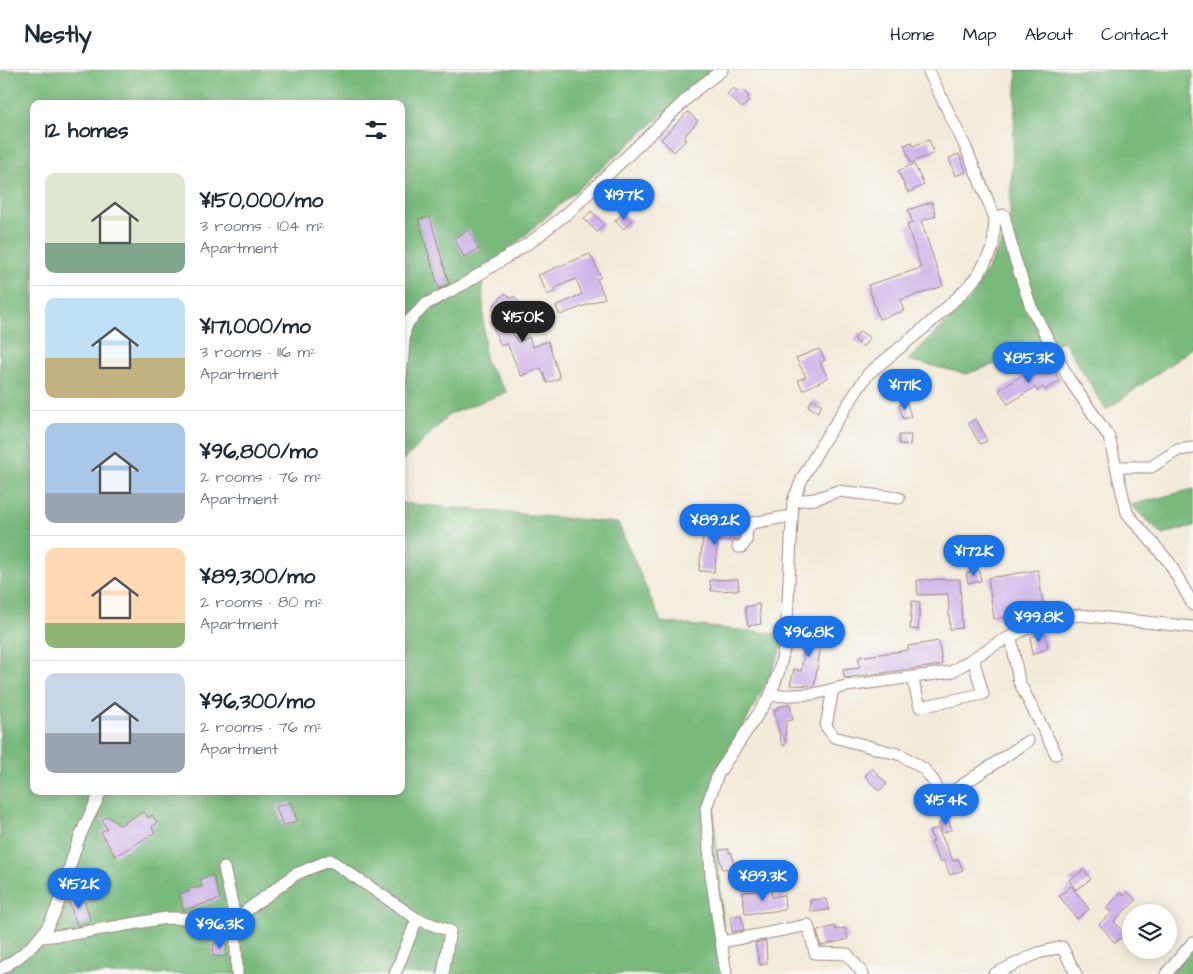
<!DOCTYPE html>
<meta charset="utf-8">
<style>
body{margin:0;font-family:"Architects Daughter",sans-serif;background:#f6f6f7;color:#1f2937;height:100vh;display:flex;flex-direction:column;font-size:19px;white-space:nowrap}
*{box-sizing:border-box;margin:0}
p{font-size:16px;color:#747a83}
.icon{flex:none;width:28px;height:28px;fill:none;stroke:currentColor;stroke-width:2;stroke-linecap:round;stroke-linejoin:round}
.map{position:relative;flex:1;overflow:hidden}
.drawer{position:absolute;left:30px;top:30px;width:375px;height:695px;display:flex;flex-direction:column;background:#fff;border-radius:10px;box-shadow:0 2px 12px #0003}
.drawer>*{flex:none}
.tools{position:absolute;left:1122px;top:834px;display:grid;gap:10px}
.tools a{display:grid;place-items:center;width:55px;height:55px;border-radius:50%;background:#fff;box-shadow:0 2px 12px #0003;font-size:25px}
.price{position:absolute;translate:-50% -42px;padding:0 11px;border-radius:18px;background:#1a73e8;color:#fff;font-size:16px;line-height:32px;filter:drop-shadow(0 1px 2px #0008)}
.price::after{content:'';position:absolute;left:50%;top:30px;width:15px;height:11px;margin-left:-8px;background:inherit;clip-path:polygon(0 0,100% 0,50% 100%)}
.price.active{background:#222;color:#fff}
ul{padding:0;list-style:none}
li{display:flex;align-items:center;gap:15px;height:125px;padding:0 15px}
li+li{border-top:1px solid #e0e1e3}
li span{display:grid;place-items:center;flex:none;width:140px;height:100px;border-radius:10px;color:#555}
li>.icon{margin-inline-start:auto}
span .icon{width:60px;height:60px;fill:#fffc;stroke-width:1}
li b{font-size:21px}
h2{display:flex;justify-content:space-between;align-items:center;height:60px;padding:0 15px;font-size:21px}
header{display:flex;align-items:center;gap:30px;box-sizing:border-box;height:70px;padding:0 25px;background:#fff;border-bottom:1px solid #e0e1e3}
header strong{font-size:24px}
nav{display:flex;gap:28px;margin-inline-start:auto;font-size:18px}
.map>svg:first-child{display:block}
.forest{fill:#78b97b;stroke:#616c53}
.building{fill:#cdb4ea}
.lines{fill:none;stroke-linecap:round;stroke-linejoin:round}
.minor-casing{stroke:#9e8582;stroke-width:13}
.minor{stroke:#fff;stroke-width:11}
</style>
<header>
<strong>Nestly</strong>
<nav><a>Home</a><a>Map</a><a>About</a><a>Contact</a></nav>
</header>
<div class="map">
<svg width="1193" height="904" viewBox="0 0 1193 904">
<rect width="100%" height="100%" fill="#f6f6f2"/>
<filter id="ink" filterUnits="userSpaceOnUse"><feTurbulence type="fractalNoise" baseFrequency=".02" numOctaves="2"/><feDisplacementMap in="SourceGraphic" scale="10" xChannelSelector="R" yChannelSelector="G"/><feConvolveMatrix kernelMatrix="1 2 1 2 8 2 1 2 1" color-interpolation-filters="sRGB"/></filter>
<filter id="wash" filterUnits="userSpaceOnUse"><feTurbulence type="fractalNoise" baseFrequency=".0096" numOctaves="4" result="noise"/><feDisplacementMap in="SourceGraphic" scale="20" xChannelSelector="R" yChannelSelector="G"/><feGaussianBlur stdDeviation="1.12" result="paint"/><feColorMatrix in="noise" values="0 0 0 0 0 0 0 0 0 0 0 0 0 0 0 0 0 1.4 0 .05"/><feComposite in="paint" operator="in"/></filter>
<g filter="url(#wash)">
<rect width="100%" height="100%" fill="#f3ebda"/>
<path class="forest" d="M 0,0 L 714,0 L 482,203 L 485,292 L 507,322 L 450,344 L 401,393 L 401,34 L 34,34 L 34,721 L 401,721 L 401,433 L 618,453 L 661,552 L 787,565 L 770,605 L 712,717 L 727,904 L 0,904 Z
M 1017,0 L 1193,0 L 1193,278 L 1106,340 L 1064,271 L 966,304 L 908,290 L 971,228 L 1009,160 Z
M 1193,419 L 1193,456 L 1162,465 L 1131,435 Z
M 1193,880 L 1193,904 L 1167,904 Z"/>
<g id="blocks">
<path class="building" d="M 733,18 L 738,22 L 741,19 L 749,26 L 747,29 L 749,31 L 742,38 L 727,24 Z
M 688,42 L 698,51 L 683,68 L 686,70 L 674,82 L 661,69 Z
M 929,70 L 934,83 L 911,93 L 904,75 L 912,72 L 913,76 Z
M 959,84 L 966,102 L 955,106 L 949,88 Z
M 914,94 L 924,115 L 908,123 L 898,101 Z
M 932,132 L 936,146 L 921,151 L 943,216 L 900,230 L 904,241 L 879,249 L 868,215 L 921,198 L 907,155 L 913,153 L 908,140 Z
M 591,141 L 604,154 L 597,162 L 584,149 Z
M 623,143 L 632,151 L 624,159 L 615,151 Z
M 430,147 L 449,214 L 439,219 L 418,149 Z
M 469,160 L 479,179 L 464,187 L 454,168 Z
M 590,184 L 601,207 L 597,209 L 605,228 L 560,245 L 556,236 L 582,224 L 576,209 L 555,218 L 556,221 L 548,225 L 538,205 Z
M 505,223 L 511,228 L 514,226 L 519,232 L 508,243 L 515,256 L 512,261 L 518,272 L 529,267 L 533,277 L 548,271 L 560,308 L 547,313 L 541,298 L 521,306 L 507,273 L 501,276 L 491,252 L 498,247 L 492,237 Z
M 860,261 L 870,268 L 863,277 L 854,269 Z
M 819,279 L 825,290 L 820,293 L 828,308 L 803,320 L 798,310 L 806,307 L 796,288 Z
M 1052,296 L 1060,311 L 1045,320 L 1043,317 L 1037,321 L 1035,317 L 1008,334 L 999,320 L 1023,305 L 1025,309 L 1036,302 L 1037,305 Z
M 813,329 L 822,335 L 818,342 L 808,336 Z
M 907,333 L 911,347 L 903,349 L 899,335 Z
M 976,349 L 987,371 L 980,374 L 968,353 Z
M 899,365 L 911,365 L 910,375 L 899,374 Z
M 740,458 L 738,470 L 718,471 L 714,502 L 699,501 L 704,459 Z
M 979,500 L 981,511 L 968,513 L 966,503 Z
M 1038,500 L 1044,541 L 994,549 L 988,508 Z
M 738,509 L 739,520 L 711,521 L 710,510 Z
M 960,509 L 962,558 L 950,559 L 948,524 L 918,525 L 917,510 Z
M 912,531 L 920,532 L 918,560 L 910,559 Z
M 759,534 L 761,554 L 748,556 L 745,537 Z
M 808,555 L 824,558 L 814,616 L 790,615 L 794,599 L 801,601 Z
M 1045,562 L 1048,578 L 1032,585 L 1031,567 Z
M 939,571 L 942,595 L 844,608 L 843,600 L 859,598 L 859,587 L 908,580 L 908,576 Z
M 790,634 L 793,650 L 786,651 L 785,675 L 782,675 L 774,640 L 778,639 L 778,637 Z
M 872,698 L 887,714 L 879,721 L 865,706 Z
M 291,732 L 297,751 L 283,756 L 276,737 Z
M 144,741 L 148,748 L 152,745 L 157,753 L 152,757 L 155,763 L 115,786 L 101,762 L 107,759 L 102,750 L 108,746 L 120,755 Z
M 948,749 L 952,759 L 943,763 L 939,753 Z
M 938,758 L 953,791 L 958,789 L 963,800 L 950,805 L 944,790 L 940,792 L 931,772 L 934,771 L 929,761 Z
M 729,779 L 729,783 L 732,783 L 734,798 L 722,799 L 719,780 Z
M 1084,800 L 1091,809 L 1076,820 L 1069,810 Z
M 213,805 L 220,829 L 183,840 L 179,824 L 189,822 L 188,819 L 202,817 L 200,809 Z
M 1071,816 L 1089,839 L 1077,849 L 1059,826 Z
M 771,820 L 772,827 L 784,825 L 785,840 L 745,844 L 743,822 Z
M 1128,822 L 1136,830 L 1114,851 L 1125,864 L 1115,873 L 1099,854 L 1112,843 L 1106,838 L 1121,823 L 1124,826 Z
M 82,825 L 91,851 L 77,856 L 68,829 Z
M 826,829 L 829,840 L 811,842 L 810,830 Z
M 741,845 L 744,860 L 732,862 L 730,847 Z
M 835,856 L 836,860 L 845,858 L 848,869 L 821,876 L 817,861 Z
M 766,871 L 767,894 L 760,895 L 755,873 Z
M 214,873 L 227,874 L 226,887 L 213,886 Z"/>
</g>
</g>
<g filter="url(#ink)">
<use href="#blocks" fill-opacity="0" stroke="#9e8582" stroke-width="1"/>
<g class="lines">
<g class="minor-casing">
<path id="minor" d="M 928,0 L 966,78 L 995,148 L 1004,145 L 1014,186 L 1031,237 L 1069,309 L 1109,367 L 1127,443 L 1169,492 L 1193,535
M 401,309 L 405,260 L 408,252 L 426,234 L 464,214 L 532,171 L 570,141 L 697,19 L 722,0
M 1118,397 L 1151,397 L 1178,380 L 1193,378
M 793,431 L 815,429 L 838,421 L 899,428
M 738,477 L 742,477 L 746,471 L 747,458 L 752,453 L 791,446
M 1011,567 L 1019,612 L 1056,684
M 912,607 L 920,637 L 983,624 L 973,588
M 833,619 L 826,656 L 834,667 L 901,685 L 924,699 L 935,713 L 940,735 L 945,735 L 955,720 L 1028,671
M 770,626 L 814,624 L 846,616 L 951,602 L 998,573 L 1044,550 L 1080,545 L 1193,557
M 224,798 L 235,847 L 237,904
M 294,805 L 330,790 L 417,849 L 395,904
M 417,849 L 450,861 L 443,904
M 41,867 L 73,864 L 166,848 L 230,849 L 242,844 L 296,804
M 722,872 L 808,855 L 815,883 L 847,884 L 863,904
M 0,899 C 57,867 57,835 76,777 C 82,758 93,740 101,721
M 726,904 L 711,805 L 706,738 L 718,704 L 770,626 L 779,601 L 786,570 L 793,431 L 803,407 L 823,372 L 868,304 L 930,253 L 961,224 L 979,204 L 993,177 L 995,148
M 994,904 L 1038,883 L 1062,877 L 1076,904
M 1166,904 L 1193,872"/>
</g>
<use href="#minor" class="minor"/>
</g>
</g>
</svg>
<div class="tools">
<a><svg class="icon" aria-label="layers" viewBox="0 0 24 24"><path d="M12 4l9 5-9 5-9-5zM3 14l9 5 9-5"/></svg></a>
</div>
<b class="price" style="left:624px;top:151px">¥197K</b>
<b class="price active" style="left:523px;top:273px">¥150K</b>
<b class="price" style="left:1029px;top:314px">¥85.3K</b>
<b class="price" style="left:905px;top:341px">¥171K</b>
<b class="price" style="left:715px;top:476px">¥89.2K</b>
<b class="price" style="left:974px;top:507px">¥172K</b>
<b class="price" style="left:1039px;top:573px">¥99.8K</b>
<b class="price" style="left:809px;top:588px">¥96.8K</b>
<b class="price" style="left:946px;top:756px">¥154K</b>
<b class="price" style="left:763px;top:832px">¥89.3K</b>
<b class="price" style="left:79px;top:840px">¥152K</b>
<b class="price" style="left:220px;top:880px">¥96.3K</b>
<section class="drawer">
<h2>12 homes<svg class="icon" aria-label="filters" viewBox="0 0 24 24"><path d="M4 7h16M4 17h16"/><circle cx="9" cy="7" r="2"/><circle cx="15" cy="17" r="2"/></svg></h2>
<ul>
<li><span style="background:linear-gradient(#dfe7d0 70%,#7fa58c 0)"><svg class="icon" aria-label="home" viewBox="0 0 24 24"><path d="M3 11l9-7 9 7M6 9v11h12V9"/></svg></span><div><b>¥150,000/mo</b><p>3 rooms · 104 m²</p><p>Apartment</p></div></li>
<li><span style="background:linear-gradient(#bfe0f5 60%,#c2b280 0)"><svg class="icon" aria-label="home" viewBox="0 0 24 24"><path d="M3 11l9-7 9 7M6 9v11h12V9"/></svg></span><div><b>¥171,000/mo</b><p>3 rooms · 116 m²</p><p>Apartment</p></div></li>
<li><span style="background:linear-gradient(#a9c7e8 70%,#9aa5b1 0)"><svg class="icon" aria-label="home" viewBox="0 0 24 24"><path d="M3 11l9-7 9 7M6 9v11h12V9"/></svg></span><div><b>¥96,800/mo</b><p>2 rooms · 76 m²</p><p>Apartment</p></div></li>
<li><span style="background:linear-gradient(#ffd9b3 75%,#8fb573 0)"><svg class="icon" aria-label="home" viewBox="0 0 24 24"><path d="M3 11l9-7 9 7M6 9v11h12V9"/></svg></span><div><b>¥89,300/mo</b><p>2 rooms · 80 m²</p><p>Apartment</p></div></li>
<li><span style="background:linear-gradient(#c9d6e8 60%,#9aa5b1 0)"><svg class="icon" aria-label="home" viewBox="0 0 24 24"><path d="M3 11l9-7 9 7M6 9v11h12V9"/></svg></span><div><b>¥96,300/mo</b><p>2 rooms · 76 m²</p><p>Apartment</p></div></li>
</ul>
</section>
</div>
